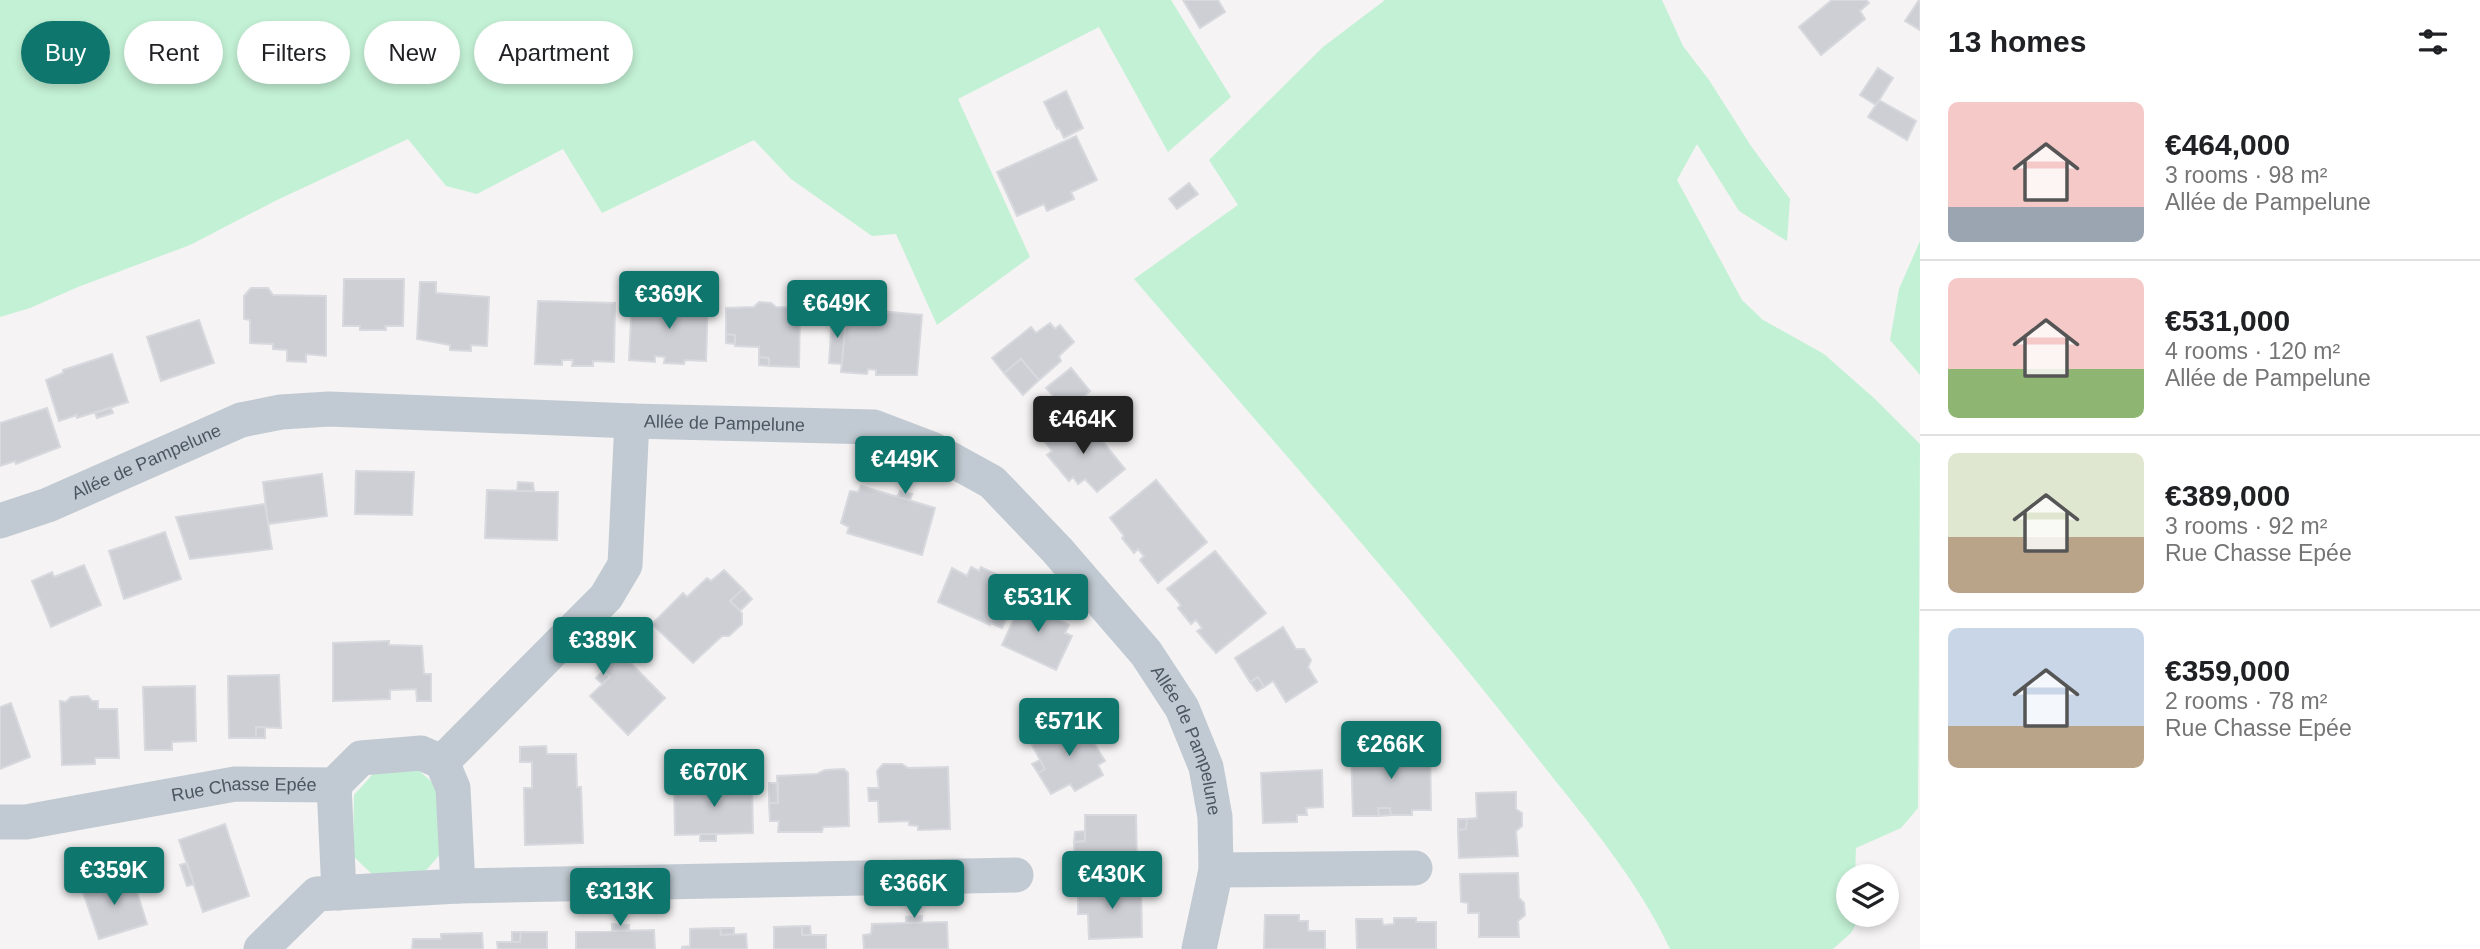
<!DOCTYPE html>
<meta charset="utf-8">
<style>
body{margin:0;font-family:Arial,sans-serif;background:#f6f6f6;color:#202124;height:100vh;display:flex;flex-direction:column;font-size:26px;white-space:nowrap}
*{box-sizing:border-box;margin:0}
p{font-size:23px;color:#757577}
.icon{flex:none;width:38px;height:38px;fill:none;stroke:currentColor;stroke-width:2;stroke-linecap:round;stroke-linejoin:round}
.map{position:relative;flex:1;overflow:hidden}
.details{display:flex;flex-direction:column;background:#fff;width:560px}
.details>*{flex:none}
.hud{position:absolute;left:21px;top:21px;width:665px;height:63px;display:flex;gap:14px}
.controls{position:absolute;left:1836px;top:864px;display:grid;gap:14px}
.controls a{display:grid;place-items:center;width:63px;height:63px;border-radius:50%;background:#fff;box-shadow:0 4px 10px #0003;font-size:35px}
.price{position:absolute;translate:-50% -60px;padding:0 16px;border-radius:7px;background:#0f766e;color:#fff;font-size:23px;line-height:46px;filter:drop-shadow(0 2px 4px #0008)}
.price::after{content:'';position:absolute;left:50%;top:42px;width:21px;height:16px;margin-left:-10px;background:inherit;clip-path:polygon(0 0,100% 0,50% 100%)}
.price.current{background:#222;color:#fff}
ul{padding:0;list-style:none}
li{display:flex;align-items:center;gap:21px;height:175px;padding:0 28px}
li+li{border-top:2px solid #e0e0e0}
li span{display:grid;place-items:center;flex:none;width:196px;height:140px;border-radius:10px;color:#555}
li>.icon{margin-inline-start:auto}
span .icon{width:84px;height:84px;fill:#fffc;stroke-width:1}
li b{font-size:30px}
h2{display:flex;justify-content:space-between;align-items:center;height:84px;padding:0 28px;font-size:30px}
.chip{padding:0 24px;border-radius:32px;background:#fff;box-shadow:0 4px 10px #0003;font-size:24px;line-height:63px}
.chip.current{background:#0f766e;color:#fff}
main{display:flex;flex:1;min-height:0}
.map>svg:first-child{display:block}
.green{fill:#c3f1d5}
.building{fill:#cdcfd5;stroke:#d7d9de;stroke-width:2}
.lines{fill:none;stroke-linecap:round;stroke-linejoin:round}
.minor{stroke:#c1cad2;stroke-width:35}
.labels{text-anchor:middle;dominant-baseline:central;stroke-width:6;stroke-linejoin:round;paint-order:stroke}
.street-label{font-size:18px;fill:#4a5661;stroke:#fff}
</style>
<main>
<div class="map">
<svg width="1920" height="949" viewBox="0 0 1920 949">
<rect width="100%" height="100%" fill="#f5f3f3"/>
<path class="green" d="M 0,0 L 1171,0 L 1231,97 L 1168,152 L 1099,27 L 958,99 L 1030,257 L 937,325 L 896,234 L 872,236 L 791,179 L 754,140 L 602,213 L 563,149 L 477,194 L 446,186 L 408,139 L 277,200 L 190,245 L 78,287 L 30,308 L 0,317 Z
M 1385,0 L 1662,0 L 1683,46 L 1709,80 L 1751,146 L 1790,199 L 1787,241 L 1739,211 L 1697,144 L 1677,180 L 1742,300 L 1763,320 L 1824,354 L 1875,399 L 1920,444 L 1918,808 L 1901,828 L 1856,848 L 1855,877 L 1848,877 L 1848,915 L 1861,915 L 1851,933 L 1833,949 L 1670,949 C 1634,872 1575,807 1524,741 C 1399,582 1265,432 1134,279 L 1238,205 L 1209,160 L 1323,47 Z
M 1920,241 L 1920,375 L 1890,340 L 1899,289 Z
M 418,770 L 439,788 L 442,852 L 422,875 L 375,877 L 353,856 L 354,795 L 374,773 Z"/>
<path class="building" d="M 1183,0 L 1218,0 L 1225,12 L 1200,28 Z
M 1832,0 L 1866,0 L 1869,3 L 1860,11 L 1865,19 L 1821,55 L 1799,27 Z
M 1919,0 L 1920,0 L 1920,30 L 1905,21 Z
M 1878,68 L 1893,78 L 1876,105 L 1860,95 Z
M 1066,91 L 1083,128 L 1064,138 L 1059,128 L 1057,129 L 1044,102 Z
M 1879,100 L 1916,121 L 1907,140 L 1868,117 Z
M 1076,136 L 1097,180 L 1071,192 L 1074,199 L 1047,211 L 1044,204 L 1017,216 L 997,172 Z
M 1189,183 L 1198,194 L 1177,209 L 1169,199 Z
M 344,279 L 404,279 L 403,326 L 385,326 L 386,330 L 360,330 L 360,326 L 343,326 Z
M 420,282 L 436,282 L 436,293 L 489,297 L 487,346 L 471,345 L 471,351 L 450,350 L 450,345 L 417,339 Z
M 251,288 L 268,288 L 273,295 L 326,296 L 326,356 L 306,354 L 306,362 L 287,361 L 287,350 L 273,349 L 273,344 L 250,343 L 250,320 L 244,319 L 244,296 Z
M 632,299 L 708,301 L 706,361 L 685,360 L 684,364 L 664,363 L 665,357 L 655,356 L 655,362 L 629,360 Z
M 538,301 L 615,303 L 614,362 L 593,361 L 593,366 L 572,366 L 573,360 L 562,360 L 562,365 L 535,364 Z
M 759,302 L 771,303 L 776,307 L 800,308 L 799,367 L 769,366 L 769,358 L 759,357 L 759,347 L 735,346 L 735,335 L 726,334 L 726,308 L 754,307 Z
M 847,308 L 922,315 L 917,375 L 876,375 L 876,370 L 868,369 L 867,374 L 841,372 Z
M 832,317 L 846,318 L 842,364 L 829,363 Z
M 199,320 L 214,363 L 161,381 L 147,337 Z
M 1050,323 L 1055,329 L 1060,325 L 1074,342 L 1059,356 L 1061,361 L 1039,380 L 1021,359 L 1004,373 L 992,358 L 1031,327 L 1036,333 Z
M 726,334 L 735,335 L 735,344 L 726,343 Z
M 112,354 L 128,402 L 77,418 L 77,415 L 59,421 L 46,380 L 63,373 L 63,370 Z
M 759,357 L 769,358 L 769,366 L 759,365 Z
M 1021,359 L 1039,380 L 1023,395 L 1004,373 Z
M 1071,368 L 1090,391 L 1066,411 L 1046,388 Z
M 47,408 L 60,447 L 16,464 L 15,461 L 0,466 L 0,423 Z
M 111,408 L 113,413 L 97,418 L 95,413 Z
M 1075,418 L 1082,426 L 1087,422 L 1125,469 L 1097,492 L 1085,479 L 1078,484 L 1073,477 L 1069,481 L 1047,455 L 1052,451 L 1045,442 Z
M 356,471 L 414,472 L 412,515 L 355,514 Z
M 322,474 L 327,516 L 268,524 L 263,482 Z
M 1156,480 L 1207,542 L 1158,583 L 1140,560 L 1144,556 L 1138,549 L 1134,553 L 1122,538 L 1124,536 L 1110,518 Z
M 518,482 L 533,483 L 534,491 L 517,491 Z
M 861,486 L 935,508 L 922,555 L 847,533 L 849,527 L 841,523 L 850,491 L 858,492 Z
M 487,490 L 558,492 L 557,540 L 485,538 Z
M 900,491 L 912,494 L 910,500 L 897,497 Z
M 265,504 L 272,549 L 190,559 L 176,517 Z
M 165,532 L 181,579 L 124,599 L 109,551 Z
M 1215,551 L 1266,613 L 1216,653 L 1197,631 L 1202,628 L 1196,620 L 1191,624 L 1178,608 L 1181,605 L 1167,589 Z
M 84,565 L 101,605 L 51,627 L 32,581 L 52,572 L 54,577 Z
M 971,567 L 979,571 L 981,567 L 1013,582 L 1012,586 L 1020,589 L 1002,628 L 991,623 L 990,625 L 938,602 L 952,568 L 967,576 Z
M 724,570 L 743,589 L 730,601 L 742,613 L 742,624 L 729,636 L 722,636 L 693,663 L 652,624 L 683,593 L 687,597 L 707,578 L 711,581 Z
M 743,589 L 752,599 L 740,611 L 730,601 Z
M 1024,597 L 1061,615 L 1059,620 L 1069,625 L 1065,633 L 1072,636 L 1056,670 L 1002,645 Z
M 1283,627 L 1296,649 L 1304,649 L 1311,660 L 1308,667 L 1317,682 L 1286,702 L 1273,681 L 1264,687 L 1258,677 L 1250,682 L 1235,658 Z
M 389,641 L 389,645 L 422,646 L 424,674 L 431,674 L 431,701 L 417,701 L 416,689 L 390,690 L 390,699 L 333,701 L 333,643 Z
M 621,653 L 665,698 L 628,735 L 590,696 L 610,677 L 603,671 Z
M 603,671 L 610,677 L 602,684 L 596,678 Z
M 279,675 L 281,728 L 256,727 L 256,738 L 229,738 L 228,676 Z
M 1258,677 L 1264,687 L 1257,691 L 1250,682 Z
M 195,686 L 196,741 L 172,742 L 172,750 L 145,750 L 143,687 Z
M 88,696 L 92,701 L 98,701 L 98,709 L 117,709 L 119,758 L 95,758 L 95,764 L 62,765 L 60,701 L 66,702 L 71,697 Z
M 11,703 L 30,757 L 0,769 L 0,707 Z
M 1079,718 L 1105,761 L 1098,765 L 1103,775 L 1075,791 L 1070,784 L 1051,794 L 1038,773 L 1045,769 L 1032,745 Z
M 256,727 L 265,727 L 265,738 L 256,738 Z
M 546,746 L 547,754 L 576,754 L 577,787 L 581,787 L 583,843 L 525,845 L 524,788 L 532,788 L 532,762 L 520,762 L 520,747 Z
M 1430,748 L 1431,810 L 1412,810 L 1412,815 L 1391,815 L 1390,808 L 1378,808 L 1379,816 L 1353,816 L 1351,751 Z
M 1040,760 L 1045,769 L 1038,773 L 1032,764 Z
M 883,764 L 902,764 L 908,768 L 948,767 L 950,829 L 918,830 L 918,826 L 909,825 L 909,821 L 879,822 L 878,801 L 869,801 L 868,788 L 879,788 L 877,771 Z
M 844,769 L 848,773 L 849,826 L 823,827 L 822,832 L 778,832 L 779,821 L 770,821 L 769,803 L 778,803 L 777,776 L 817,774 L 825,770 Z
M 1322,770 L 1323,807 L 1306,808 L 1307,815 L 1297,815 L 1297,822 L 1263,823 L 1261,773 Z
M 752,783 L 753,833 L 675,835 L 674,785 Z
M 769,783 L 778,783 L 778,803 L 769,803 Z
M 1516,792 L 1516,809 L 1522,813 L 1522,826 L 1516,831 L 1518,856 L 1459,858 L 1458,830 L 1466,829 L 1467,819 L 1477,818 L 1476,793 Z
M 1378,808 L 1390,808 L 1391,815 L 1379,816 Z
M 1085,815 L 1136,815 L 1137,865 L 1075,866 L 1074,842 L 1085,841 Z
M 1458,819 L 1467,819 L 1466,829 L 1458,830 Z
M 225,824 L 249,896 L 203,912 L 179,840 Z
M 1085,831 L 1085,841 L 1074,842 L 1075,832 Z
M 700,834 L 716,834 L 716,841 L 700,841 Z
M 187,863 L 194,884 L 187,886 L 180,865 Z
M 129,865 L 136,889 L 105,872 Z
M 105,872 L 136,889 L 147,924 L 99,939 L 82,889 L 106,880 L 103,873 Z
M 103,873 L 106,880 L 97,884 L 94,876 Z
M 1518,873 L 1519,898 L 1524,903 L 1525,915 L 1518,921 L 1519,937 L 1479,937 L 1479,913 L 1468,913 L 1468,903 L 1461,902 L 1460,874 Z
M 1141,878 L 1141,886 L 1078,888 L 1078,880 Z
M 1141,886 L 1142,937 L 1089,939 L 1088,914 L 1078,914 L 1078,888 Z
M 1265,915 L 1299,915 L 1299,921 L 1308,921 L 1308,931 L 1325,931 L 1325,949 L 1264,949 Z
M 922,916 L 922,923 L 906,923 L 906,917 Z
M 1394,918 L 1416,918 L 1416,922 L 1436,922 L 1436,949 L 1357,949 L 1356,919 L 1382,919 L 1383,925 L 1394,924 Z
M 947,922 L 948,949 L 864,949 L 863,935 L 871,934 L 872,924 Z
M 612,924 L 629,925 L 629,931 L 612,931 Z
M 802,926 L 802,935 L 826,935 L 826,949 L 774,949 L 774,927 Z
M 802,926 L 810,926 L 811,935 L 802,935 Z
M 720,928 L 721,935 L 746,934 L 747,949 L 682,949 L 682,947 L 690,946 L 690,929 Z
M 720,928 L 734,928 L 734,934 L 721,935 Z
M 654,930 L 655,949 L 576,949 L 576,932 Z
M 512,932 L 521,932 L 520,942 L 512,942 Z
M 521,932 L 547,932 L 547,949 L 498,949 L 497,942 L 520,942 Z
M 482,933 L 483,949 L 412,949 L 413,939 L 441,939 L 441,934 Z"/>
<g class="lines">
<g class="minor">
<path id="s1" d="M 0,521 L 48,505 L 241,420 L 281,412 L 329,409 L 632,421 L 874,427 L 932,449 L 992,482 L 1057,550 L 1146,653 L 1182,708 L 1206,767 L 1215,817 L 1216,870 L 1199,949"/>
<path d="M 442,762 L 453,788 L 458,886"/>
<path d="M 334,785 L 339,893"/>
<path id="s2" d="M 0,822 L 26,822 L 235,784 L 334,785 L 361,758 L 421,753 L 442,762 L 606,597 L 625,565 L 632,421"/>
<path d="M 1216,870 L 1415,868"/>
<path d="M 261,949 L 317,894 L 458,886 L 1016,875"/>
</g>
</g>
<g class="labels">
<g class="street-label">
<text stroke="none"><textPath href="#s1" startOffset="746">Allée de Pampelune</textPath></text>
<text stroke="none"><textPath href="#s1" startOffset="158">Allée de Pampelune</textPath></text>
<text stroke="none"><textPath href="#s1" startOffset="1354">Allée de Pampelune</textPath></text>
<text stroke="none"><textPath href="#s2" startOffset="247">Rue Chasse Epée</textPath></text>
</g>
</g>
</svg>
<div class="controls">
<a><svg class="icon" aria-label="layers" viewBox="0 0 24 24"><path d="M12 4l9 5-9 5-9-5zM3 14l9 5 9-5"/></svg></a>
</div>
<b class="price" style="left:669px;top:331px">€369K</b>
<b class="price" style="left:837px;top:340px">€649K</b>
<b class="price current" style="left:1083px;top:456px">€464K</b>
<b class="price" style="left:905px;top:496px">€449K</b>
<b class="price" style="left:1038px;top:634px">€531K</b>
<b class="price" style="left:603px;top:677px">€389K</b>
<b class="price" style="left:1069px;top:758px">€571K</b>
<b class="price" style="left:1391px;top:781px">€266K</b>
<b class="price" style="left:714px;top:809px">€670K</b>
<b class="price" style="left:114px;top:907px">€359K</b>
<b class="price" style="left:1112px;top:911px">€430K</b>
<b class="price" style="left:914px;top:920px">€366K</b>
<b class="price" style="left:620px;top:928px">€313K</b>
<div class="hud">
<a class="chip current">Buy</a>
<a class="chip">Rent</a>
<a class="chip">Filters</a>
<a class="chip">New</a>
<a class="chip">Apartment</a>
</div>
</div>
<section class="details">
<h2>13 homes<svg class="icon" aria-label="filters" viewBox="0 0 24 24"><path d="M4 7h16M4 17h16"/><circle cx="9" cy="7" r="2"/><circle cx="15" cy="17" r="2"/></svg></h2>
<ul>
<li><span style="background:linear-gradient(#f6c9c9 75%,#9aa5b1 0)"><svg class="icon" aria-label="home" viewBox="0 0 24 24"><path d="M3 11l9-7 9 7M6 9v11h12V9"/></svg></span><div><b>€464,000</b><p>3 rooms · 98 m²</p><p>Allée de Pampelune</p></div></li>
<li><span style="background:linear-gradient(#f6c9c9 65%,#8fb573 0)"><svg class="icon" aria-label="home" viewBox="0 0 24 24"><path d="M3 11l9-7 9 7M6 9v11h12V9"/></svg></span><div><b>€531,000</b><p>4 rooms · 120 m²</p><p>Allée de Pampelune</p></div></li>
<li><span style="background:linear-gradient(#dfe7d0 60%,#b9a48a 0)"><svg class="icon" aria-label="home" viewBox="0 0 24 24"><path d="M3 11l9-7 9 7M6 9v11h12V9"/></svg></span><div><b>€389,000</b><p>3 rooms · 92 m²</p><p>Rue Chasse Epée</p></div></li>
<li><span style="background:linear-gradient(#c9d6e8 70%,#b9a48a 0)"><svg class="icon" aria-label="home" viewBox="0 0 24 24"><path d="M3 11l9-7 9 7M6 9v11h12V9"/></svg></span><div><b>€359,000</b><p>2 rooms · 78 m²</p><p>Rue Chasse Epée</p></div></li>
</ul>
</section>
</main>
